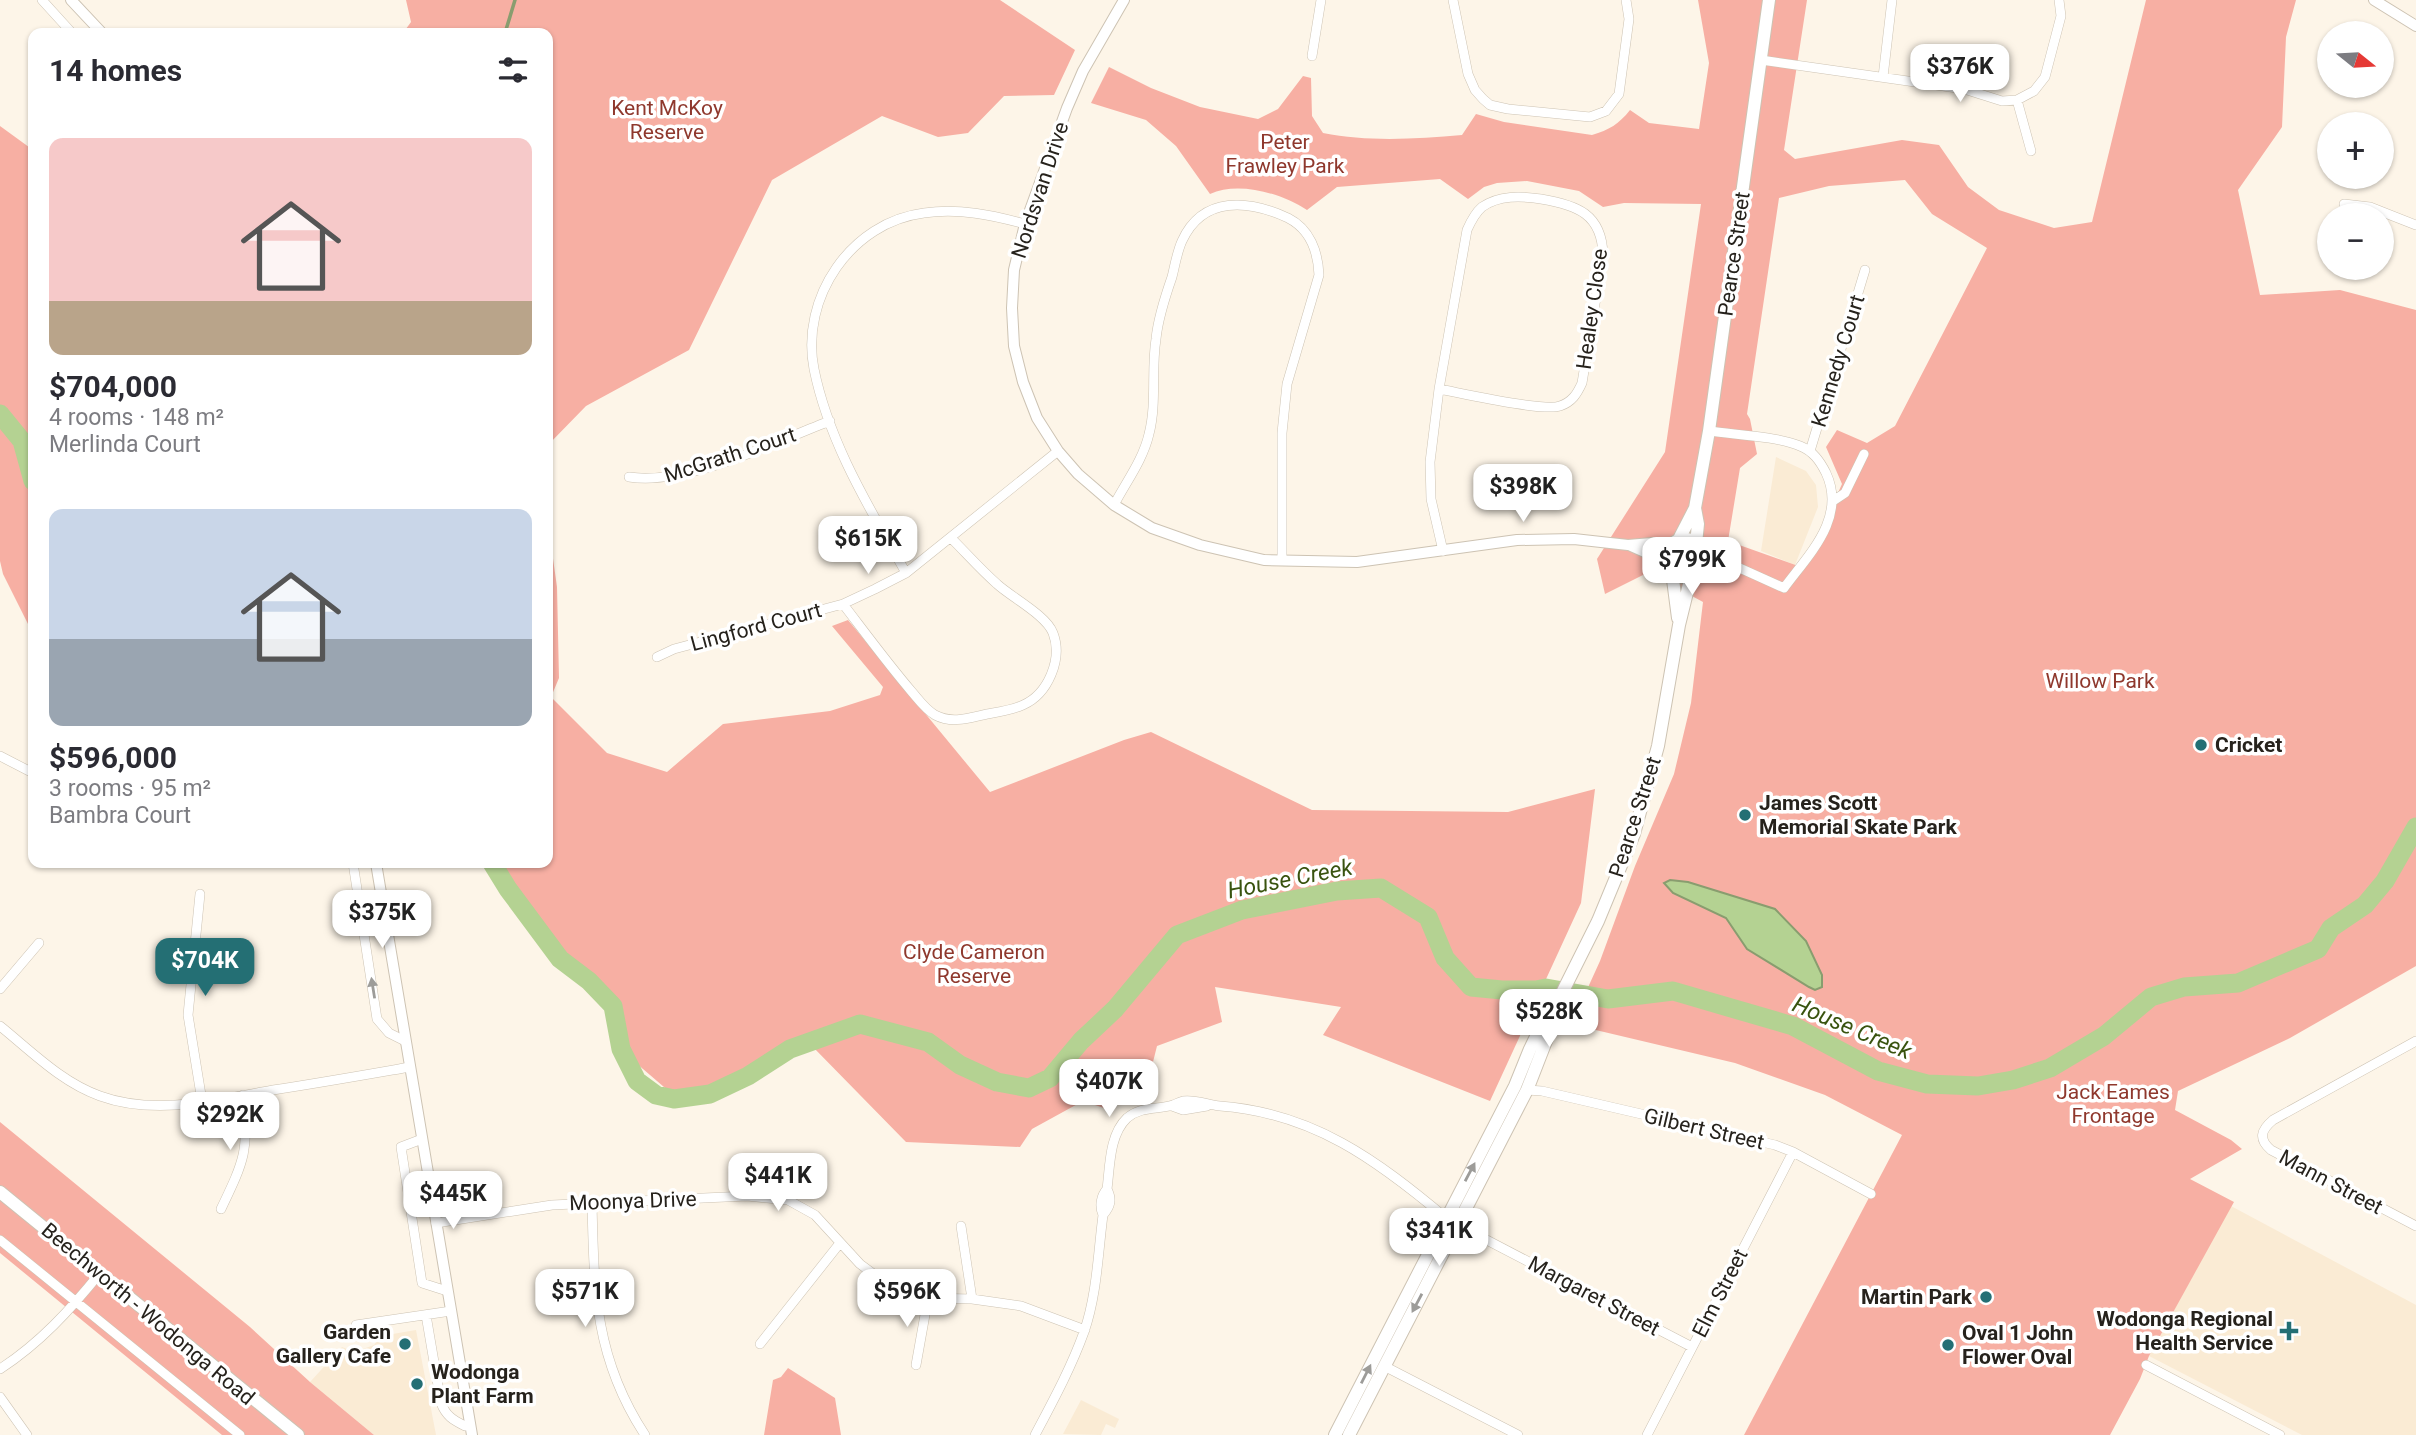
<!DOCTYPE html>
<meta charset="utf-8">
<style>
body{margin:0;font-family:Roboto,sans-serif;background:#f2f2f3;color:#2b2b33;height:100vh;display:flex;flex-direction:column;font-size:26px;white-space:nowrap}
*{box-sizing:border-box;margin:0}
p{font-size:23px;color:#7c7c81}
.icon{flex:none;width:38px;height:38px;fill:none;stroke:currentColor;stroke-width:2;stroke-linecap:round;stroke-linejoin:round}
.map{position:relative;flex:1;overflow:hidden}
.drawer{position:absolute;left:28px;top:28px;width:525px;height:840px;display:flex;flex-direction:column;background:#fff;border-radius:14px;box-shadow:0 2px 5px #0004}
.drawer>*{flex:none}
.needle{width:46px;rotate:108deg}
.controls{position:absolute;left:2317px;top:21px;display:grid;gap:14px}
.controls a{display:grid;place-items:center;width:77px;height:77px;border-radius:50%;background:#fff;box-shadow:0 2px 5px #0004;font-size:35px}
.price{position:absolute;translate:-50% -60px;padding:0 16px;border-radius:14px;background:#fff;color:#222;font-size:23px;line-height:46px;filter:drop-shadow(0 2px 4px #0008)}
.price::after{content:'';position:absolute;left:50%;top:42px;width:21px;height:16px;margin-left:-10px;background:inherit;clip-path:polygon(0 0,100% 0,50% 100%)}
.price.on{background:#246f74;color:#fff}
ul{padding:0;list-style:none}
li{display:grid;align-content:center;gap:14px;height:371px;padding:0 21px}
li span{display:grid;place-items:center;height:217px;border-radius:14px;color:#555}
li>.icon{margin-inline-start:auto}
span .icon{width:126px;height:126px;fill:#fffc;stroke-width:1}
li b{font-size:30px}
h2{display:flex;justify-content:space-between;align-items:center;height:84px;padding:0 21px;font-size:30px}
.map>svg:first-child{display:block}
.built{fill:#faebd4}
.green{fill:#f7afa3;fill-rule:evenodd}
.water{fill:#b4d292;stroke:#899d6f;stroke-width:2}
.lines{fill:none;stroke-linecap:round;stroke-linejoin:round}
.stream{stroke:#899d6f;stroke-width:3.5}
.river{stroke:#b4d292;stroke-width:19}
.minor-casing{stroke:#cdc3b3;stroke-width:10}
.tertiary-casing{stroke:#cdc3b3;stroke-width:12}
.secondary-casing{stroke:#cdc3b3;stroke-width:14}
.minor{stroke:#fff;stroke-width:9}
.tertiary{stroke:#fff;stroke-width:10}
.secondary{stroke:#fff;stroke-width:12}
.oneway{fill:#9d9c99}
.poi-dot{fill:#246f74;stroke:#fff;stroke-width:2.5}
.labels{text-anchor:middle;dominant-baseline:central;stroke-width:7;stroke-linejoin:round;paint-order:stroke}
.park-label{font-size:21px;fill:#8f382d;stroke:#fff}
.street-label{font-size:21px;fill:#26221c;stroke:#fff}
.poi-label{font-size:21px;font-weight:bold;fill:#26221c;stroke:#fff;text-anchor:start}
.water-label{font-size:23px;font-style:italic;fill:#39530f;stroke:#fff}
</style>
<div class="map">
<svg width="2416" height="1435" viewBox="0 0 2416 1435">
<rect width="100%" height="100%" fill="#fdf5e8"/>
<path class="built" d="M 1776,457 L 1806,471 L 1816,485 L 1818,507 L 1795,565 L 1761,551 Z
M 2231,1206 L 2416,1305 L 2416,1435 L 2302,1435 L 2149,1356 Z
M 416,1330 L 436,1435 L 374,1435 L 310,1382 L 342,1347 L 352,1351 L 363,1349 L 374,1345 L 381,1336 Z
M 1081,1400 L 1119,1419 L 1115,1428 L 1106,1424 L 1101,1435 L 1063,1434 Z"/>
<path class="green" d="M 406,0 L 1000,0 L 1075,50 L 1054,95 L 1004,96 L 968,133 L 938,137 L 882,116 L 772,180 L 689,350 L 586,406 L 548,445 L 548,33 L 403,33 L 411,22 Z
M 1698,0 L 1807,0 L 1784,150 L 1795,159 L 1902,140 L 1939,145 L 1968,187 L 1999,210 L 2054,228 L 2092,222 L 2146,0 L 2296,0 L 2286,37 L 2282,127 L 2238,190 L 2260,295 L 2340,290 L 2416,310 L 2416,966 L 2290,1038 L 2178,1091 L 2175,1110 L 2231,1140 L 2242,1149 L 2190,1179 L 2234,1202 L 2149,1356 L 2140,1379 L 2110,1435 L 1744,1435 L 1902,1135 L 1825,1095 L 1735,1063 L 1583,1027 L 1585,994 L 1600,961 L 1635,866 L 1674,774 L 1691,703 L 1703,602 L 1666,582 L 1659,567 L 1605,594 L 1597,559 L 1665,452 L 1701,204 L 1624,203 L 1603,207 L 1579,191 L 1527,181 L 1497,183 L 1484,187 L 1468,199 L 1440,179 L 1337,187 L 1307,210 C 1281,193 1238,181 1210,194 L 1176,146 L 1146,120 L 1091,103 L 1109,67 L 1151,88 L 1200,107 L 1258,119 L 1278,109 L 1303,76 L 1311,78 L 1312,116 L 1323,133 C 1368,142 1416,139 1462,135 L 1476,114 L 1504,122 L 1592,135 C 1609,130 1619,124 1630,110 L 1649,123 L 1699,129 L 1709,63 ZM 1905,180 L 1932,214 L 1987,248 L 1895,426 L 1867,443 L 1837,430 L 1826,447 L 1842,484 L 1804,568 L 1728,541 L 1740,468 L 1757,454 L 1750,419 L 1747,414 L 1779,198 L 1829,186 Z
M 0,126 L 33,150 L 33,634 L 3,574 L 0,561 Z
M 548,523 L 557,587 L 559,678 L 551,697 L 607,753 L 667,772 L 723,724 L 830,711 L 880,695 L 883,687 L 832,626 L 848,620 L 990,792 L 1124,740 L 1151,732 L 1312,810 L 1508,812 L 1595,789 L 1581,903 L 1490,1101 L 1323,1035 L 1341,1007 L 1215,987 L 1222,1022 L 1157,1046 L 1145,1094 L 1122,1094 L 1107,1109 L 1083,1101 L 1032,1129 L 1020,1147 L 906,1142 L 812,1046 L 762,1061 L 727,1081 L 685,1095 L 671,1093 L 629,1057 L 607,1008 L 526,908 L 500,863 L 548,863 Z
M 0,1122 L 250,1327 L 310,1382 L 374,1435 L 222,1435 L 0,1253 Z
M 788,1368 L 835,1398 L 841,1435 L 764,1435 L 773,1380 L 781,1377 Z"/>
<path class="water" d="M 1670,880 L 1688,882 L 1775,909 L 1806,941 L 1822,975 L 1822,987 L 1815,990 L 1809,987 L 1747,949 L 1726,918 L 1673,893 L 1664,883 Z"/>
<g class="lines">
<path class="stream" d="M 505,33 L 515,0"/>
<path class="river" d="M 0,414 L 22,441 L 33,481
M 492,863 L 508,889 L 560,959 L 589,981 L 613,1006 L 621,1049 L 637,1081 L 656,1095 L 674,1099 L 710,1094 L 748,1076 L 790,1049 L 860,1024 L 928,1042 L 960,1065 L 997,1082 L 1029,1088 L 1050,1078 L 1081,1041 L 1115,1009 L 1177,935 L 1242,910 L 1337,891 L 1381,888 L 1428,917 L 1445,958 L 1471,987 L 1502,990 L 1536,990 L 1546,988 L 1608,999 L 1673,991 L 1793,1026 L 1878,1071 L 1927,1084 L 1978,1086 L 2013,1080 L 2050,1068 L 2104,1036 L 2151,997 L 2184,987 L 2238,983 L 2318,949 L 2331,928 L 2365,905 L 2385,881 L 2416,827"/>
<g class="minor-casing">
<path id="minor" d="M 42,0 L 72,33
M 1453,0 L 1468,74 L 1475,90 L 1483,99 L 1490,105 L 1508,109 L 1590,117 L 1606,111 L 1619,94 L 1629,19 L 1626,0
M 1312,56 L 1321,0
M 1761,60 L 1964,89 L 2002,101 L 2017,100 L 2034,91 L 2045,77 L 2061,16 L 2059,0
M 1883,77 L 1892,0
M 2017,100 L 2031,151
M 2344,204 L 2370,207 L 2416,225
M 1439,389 C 1461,393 1543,412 1560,406 C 1572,402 1577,394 1582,383 L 1603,255 C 1602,214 1577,205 1541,199 C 1521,196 1499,195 1482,207 C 1475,213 1471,221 1467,230 L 1439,389 L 1430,462 L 1431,499 L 1443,551
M 1810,451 L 1865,270
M 629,477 C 688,486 774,442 830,421
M 1833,501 L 1845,493 L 1864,454
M 1114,505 C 1126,482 1143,460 1149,434 C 1157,403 1151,370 1156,339 C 1158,318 1165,297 1172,277 C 1175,265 1177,252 1182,241 C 1203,195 1249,200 1288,218 C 1310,229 1318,252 1319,275 L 1287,384 L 1282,433 L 1282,560
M 1702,551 L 1784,588 C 1809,554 1847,518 1826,473 C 1820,461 1813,451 1800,446 C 1775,436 1737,435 1709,431
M 1697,572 L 1740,569
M 906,573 C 870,509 829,443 814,369 C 800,298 851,222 924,213 C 959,208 992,215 1025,224
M 843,604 C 866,634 888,664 912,692 C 919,700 925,709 935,715 C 952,724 969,718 987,714 C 998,712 1012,710 1023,705 C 1048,694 1063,659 1053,633 C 1046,615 1011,597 997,584 C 981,570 967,554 952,539
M 657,657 L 674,649 L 843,604 L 875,589 L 906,573 L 1058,451
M 0,756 L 33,773
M 353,863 L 377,1019 L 389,1033 L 405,1041
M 200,894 L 188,1015 L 202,1101
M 0,989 L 39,943
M 0,1026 C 31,1051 61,1082 100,1096 C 155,1116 217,1100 273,1090 C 319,1083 364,1075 410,1067
M 2416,1041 L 2273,1120 C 2261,1130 2258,1139 2271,1150 L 2416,1226
M 1527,1090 L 1542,1091 L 1775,1145 L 1793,1152 L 1871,1194
M 1172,1106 L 1183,1110 L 1207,1106
M 422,1139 L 401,1147 L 422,1283 L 447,1291
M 592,1203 C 594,1291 595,1359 645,1435
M 221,1209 C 245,1159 249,1150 243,1095
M 1103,1215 C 1111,1206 1112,1199 1107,1189
M 436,1223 L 552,1205 L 747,1196 L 788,1200 L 815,1215 L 860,1264 L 891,1287 L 928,1298 L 972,1299 L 1021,1306 L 1085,1330
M 1458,1225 L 1692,1347
M 961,1226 L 972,1299
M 0,1240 L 240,1435
M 426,1315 L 441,1403 C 446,1416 453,1420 465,1426
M 356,1325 L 451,1311
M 760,1344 L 840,1243
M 916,1365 L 928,1298
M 2146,1365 L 2280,1435
M 1384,1366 L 1518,1435
M 0,1369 C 40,1343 70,1310 100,1273
M 0,1397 L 27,1435
M 1035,1435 C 1053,1401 1071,1368 1084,1332 C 1097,1295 1098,1253 1103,1215 C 1099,1206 1101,1196 1107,1189 C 1110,1167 1109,1135 1127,1118 C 1141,1106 1157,1110 1173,1105 C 1176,1104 1179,1102 1183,1101 C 1195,1099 1208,1105 1220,1106 C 1313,1113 1377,1160 1446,1218
M 1647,1435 L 1793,1152"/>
</g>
<g class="tertiary-casing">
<path id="tertiary" d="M 71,0 L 102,33
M 1124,0 L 1083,71 L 1067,108 L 1025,224 L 1014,270 L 1012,308 L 1014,346 L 1023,382 L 1037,418 L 1058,451 L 1078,474 L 1114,505 L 1152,528 L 1200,545 L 1264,560 L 1357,562 L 1517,540 L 1574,539 L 1628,545 L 1652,543 L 1673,544
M 2374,0 L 2416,26
M 1631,546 L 1667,562
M 376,863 L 472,1435"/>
</g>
<g class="secondary-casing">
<path id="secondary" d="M1666 558a19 19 0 1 1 38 0a19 19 0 1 1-38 0Z
M 1678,541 L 1695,508
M 1696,544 L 1698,524 L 1695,508 L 1709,431 L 1769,0
M 1672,572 L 1678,618
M 0,1192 L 298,1435
M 1335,1435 L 1515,1086 L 1530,1049 L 1547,1014 L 1559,999 L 1598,921 L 1634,834 L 1658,746 L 1679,625 L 1691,576
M 1349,1435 L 1527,1090 L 1555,1018 L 1558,1002"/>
</g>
<use href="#minor" class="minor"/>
<use href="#tertiary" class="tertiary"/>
<use href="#secondary" class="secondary"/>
</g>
<defs><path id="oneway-solid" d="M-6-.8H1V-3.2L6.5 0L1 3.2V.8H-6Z" transform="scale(1.75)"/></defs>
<g class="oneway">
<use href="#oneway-solid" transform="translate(373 988) rotate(-99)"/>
<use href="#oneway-solid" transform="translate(1470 1172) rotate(-62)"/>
<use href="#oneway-solid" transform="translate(1417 1303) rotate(118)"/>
<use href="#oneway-solid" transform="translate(1366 1374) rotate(-63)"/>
</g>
<g class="poi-dot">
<circle cx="2201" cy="745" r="7"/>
<circle cx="1745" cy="815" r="7"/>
<circle cx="1986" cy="1297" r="7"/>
<path d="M2285.5 1320.5h7v7h7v7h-7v7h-7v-7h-7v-7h7z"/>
<circle cx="405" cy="1344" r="7"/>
<circle cx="1948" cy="1345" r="7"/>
<circle cx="417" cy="1384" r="7"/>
</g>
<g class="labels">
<g class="park-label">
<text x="667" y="108">Kent McKoy<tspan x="667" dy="24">Reserve</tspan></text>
<text x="1285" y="142">Peter<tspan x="1285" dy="24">Frawley Park</tspan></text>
<text x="2100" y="681">Willow Park</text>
<text x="974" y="952">Clyde Cameron<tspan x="974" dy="24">Reserve</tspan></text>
<text x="2113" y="1092">Jack Eames<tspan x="2113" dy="24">Frontage</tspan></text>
</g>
<g class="street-label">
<text transform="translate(1040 190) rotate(-72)">Nordsvan Drive</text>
<text transform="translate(1734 254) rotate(-82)">Pearce Street</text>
<text transform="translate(1592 309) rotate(-82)">Healey Close</text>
<text transform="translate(1838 361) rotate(-73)">Kennedy Court</text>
<text transform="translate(730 455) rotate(-18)">McGrath Court</text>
<text transform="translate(756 627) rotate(-15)">Lingford Court</text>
<text transform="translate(1635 817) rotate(-72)">Pearce Street</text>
<text transform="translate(1704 1129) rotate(13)">Gilbert Street</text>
<text transform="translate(2331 1182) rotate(28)">Mann Street</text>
<text transform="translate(633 1201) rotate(-2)">Moonya Drive</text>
<text transform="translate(1720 1293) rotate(-63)">Elm Street</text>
<text transform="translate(1594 1296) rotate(28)">Margaret Street</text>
<text transform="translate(148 1314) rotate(40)">Beechworth - Wodonga Road</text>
</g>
<g class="poi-label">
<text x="2215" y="745">Cricket</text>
<text x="1759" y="803">James Scott<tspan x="1759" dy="24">Memorial Skate Park</tspan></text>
<text x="1972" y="1297" text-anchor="end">Martin Park</text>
<text x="2273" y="1319" text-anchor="end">Wodonga Regional<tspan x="2273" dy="24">Health Service</tspan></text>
<text x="391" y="1332" text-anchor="end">Garden<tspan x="391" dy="24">Gallery Cafe</tspan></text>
<text x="1962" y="1333">Oval 1 John<tspan x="1962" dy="24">Flower Oval</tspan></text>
<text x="431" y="1372">Wodonga<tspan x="431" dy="24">Plant Farm</tspan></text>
</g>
<g class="water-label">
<text transform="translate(1290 879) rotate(-11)">House Creek</text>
<text transform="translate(1852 1028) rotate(23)">House Creek</text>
</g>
</g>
</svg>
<div class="controls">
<a><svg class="needle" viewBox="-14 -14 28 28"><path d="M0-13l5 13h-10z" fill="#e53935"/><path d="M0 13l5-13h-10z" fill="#7c7c81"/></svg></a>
<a>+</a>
<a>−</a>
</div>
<b class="price" style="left:1960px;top:104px">$376K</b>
<b class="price" style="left:1523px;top:524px">$398K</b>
<b class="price" style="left:868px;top:576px">$615K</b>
<b class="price" style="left:1692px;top:597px">$799K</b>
<b class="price" style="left:382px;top:950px">$375K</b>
<b class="price on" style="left:205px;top:998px">$704K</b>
<b class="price" style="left:1549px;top:1049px">$528K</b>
<b class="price" style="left:1109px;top:1119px">$407K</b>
<b class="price" style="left:230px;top:1152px">$292K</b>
<b class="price" style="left:778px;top:1213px">$441K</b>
<b class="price" style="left:453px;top:1231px">$445K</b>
<b class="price" style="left:1439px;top:1268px">$341K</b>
<b class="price" style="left:585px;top:1329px">$571K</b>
<b class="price" style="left:907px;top:1329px">$596K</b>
<section class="drawer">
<h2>14 homes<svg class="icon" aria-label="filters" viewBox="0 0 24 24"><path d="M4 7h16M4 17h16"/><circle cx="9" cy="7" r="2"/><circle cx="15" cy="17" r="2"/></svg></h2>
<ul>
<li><span style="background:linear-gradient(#f6c9c9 75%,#b9a48a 0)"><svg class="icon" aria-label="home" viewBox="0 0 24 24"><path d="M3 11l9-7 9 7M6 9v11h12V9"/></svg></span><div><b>$704,000</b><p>4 rooms · 148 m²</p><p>Merlinda Court</p></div></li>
<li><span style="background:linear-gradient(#c9d6e8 60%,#9aa5b1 0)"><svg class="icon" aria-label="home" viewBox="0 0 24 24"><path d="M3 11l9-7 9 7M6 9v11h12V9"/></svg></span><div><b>$596,000</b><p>3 rooms · 95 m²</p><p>Bambra Court</p></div></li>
</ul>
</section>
</div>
